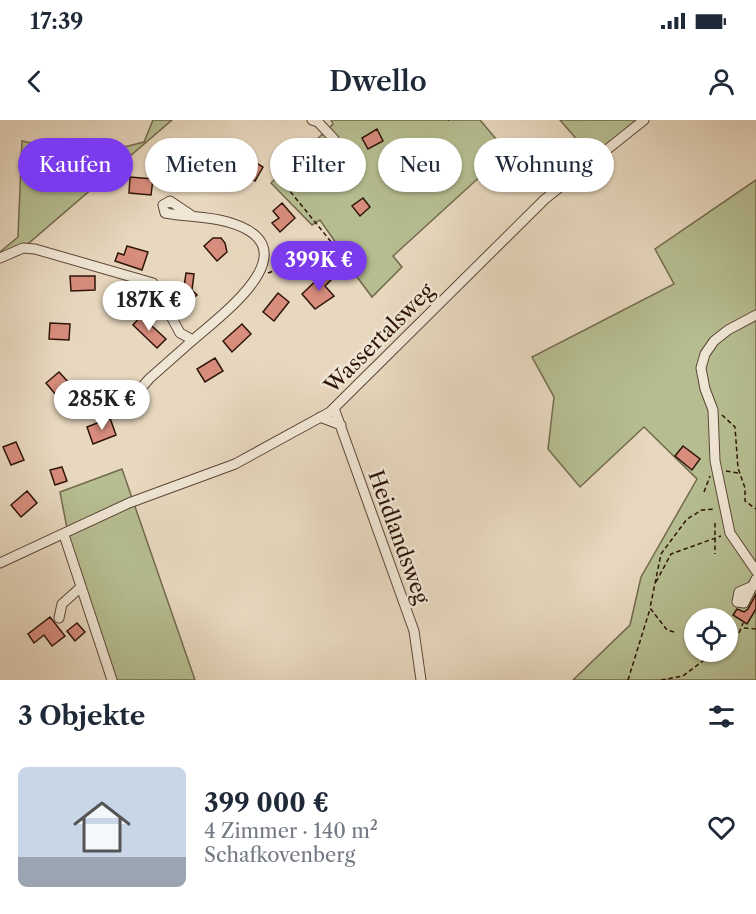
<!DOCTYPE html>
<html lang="de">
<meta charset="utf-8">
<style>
body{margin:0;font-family:"Libre Caslon Text",serif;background:#f6f6f7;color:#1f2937;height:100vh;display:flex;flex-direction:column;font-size:22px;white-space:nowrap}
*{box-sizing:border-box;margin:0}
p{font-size:20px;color:#747a83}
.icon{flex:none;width:33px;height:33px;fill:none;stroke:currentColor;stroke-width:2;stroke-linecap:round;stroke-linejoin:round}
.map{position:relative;height:560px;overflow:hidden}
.side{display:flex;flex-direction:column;background:#fff;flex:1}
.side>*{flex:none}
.guide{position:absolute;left:18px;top:18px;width:720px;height:54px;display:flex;gap:12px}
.tools{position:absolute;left:684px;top:488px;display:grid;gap:12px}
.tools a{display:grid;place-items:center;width:54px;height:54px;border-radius:50%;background:#fff;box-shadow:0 2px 4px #0004;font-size:30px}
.price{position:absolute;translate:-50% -51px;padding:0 14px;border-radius:21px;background:#fff;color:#222;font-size:20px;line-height:39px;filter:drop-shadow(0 2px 3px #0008)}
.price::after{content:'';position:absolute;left:50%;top:36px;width:18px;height:14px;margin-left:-9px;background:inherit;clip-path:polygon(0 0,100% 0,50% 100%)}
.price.on{background:#7c3aed;color:#fff}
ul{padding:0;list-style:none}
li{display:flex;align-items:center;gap:18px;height:150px;padding:0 18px}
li+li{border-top:2px solid #e0e1e3}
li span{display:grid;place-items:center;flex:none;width:168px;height:120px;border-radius:9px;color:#555}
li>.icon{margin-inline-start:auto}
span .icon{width:72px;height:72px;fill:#fffc;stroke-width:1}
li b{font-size:26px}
h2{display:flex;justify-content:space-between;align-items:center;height:72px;padding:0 18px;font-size:26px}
.chip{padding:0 21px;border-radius:27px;background:#fff;box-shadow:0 2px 4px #0004;font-size:21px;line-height:54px}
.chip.on{background:#7c3aed;color:#fff}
.status{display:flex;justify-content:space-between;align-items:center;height:42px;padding:0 30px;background:#fff;direction:ltr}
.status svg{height:16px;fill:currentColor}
header{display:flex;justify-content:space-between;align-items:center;height:78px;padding:0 18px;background:#fff;font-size:27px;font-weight:600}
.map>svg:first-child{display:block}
.green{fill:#b6be91;stroke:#726a4d;stroke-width:1.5;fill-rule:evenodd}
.building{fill:#d88d7d;stroke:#2f1509;stroke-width:1.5}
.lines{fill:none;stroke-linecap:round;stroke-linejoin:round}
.minor-casing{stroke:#5d4636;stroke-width:11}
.path{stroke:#2f1509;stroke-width:1.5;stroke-dasharray:4.5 3;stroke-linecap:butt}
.minor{stroke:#f0e6d5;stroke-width:9}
.labels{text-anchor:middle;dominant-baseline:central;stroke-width:5;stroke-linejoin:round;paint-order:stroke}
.street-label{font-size:21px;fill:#2f1509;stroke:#f0e6d5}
</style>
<div class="status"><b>17:39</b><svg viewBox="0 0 49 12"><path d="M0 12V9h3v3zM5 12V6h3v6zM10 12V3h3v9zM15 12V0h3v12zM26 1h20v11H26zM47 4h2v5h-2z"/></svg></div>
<header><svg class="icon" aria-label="back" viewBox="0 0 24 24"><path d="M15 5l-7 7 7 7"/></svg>Dwello<svg class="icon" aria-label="person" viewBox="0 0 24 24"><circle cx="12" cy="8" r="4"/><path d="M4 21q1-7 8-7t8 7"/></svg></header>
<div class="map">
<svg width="756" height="560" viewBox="0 0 756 560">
<rect width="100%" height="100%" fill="#e8d8bf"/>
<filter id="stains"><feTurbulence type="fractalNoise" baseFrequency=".00333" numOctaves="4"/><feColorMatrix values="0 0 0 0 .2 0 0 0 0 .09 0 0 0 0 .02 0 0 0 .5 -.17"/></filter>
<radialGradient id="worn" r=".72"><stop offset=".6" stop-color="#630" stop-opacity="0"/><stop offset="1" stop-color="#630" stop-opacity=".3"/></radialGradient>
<path class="green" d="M 153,0 L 172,0 L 23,128 L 0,138 L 0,132 L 18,117 L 22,21 L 88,36 L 144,22 Z
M 331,0 L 480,0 L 507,32 L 393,136 L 402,147 L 372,177 L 340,134 L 341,130 L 320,100 L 312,105 L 271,63 L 333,4 Z
M 560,0 L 640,0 L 592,37 Z
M 756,60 L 756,560 L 573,560 L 630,505 L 641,457 L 697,359 L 644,307 L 580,367 L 548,329 L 554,277 L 532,237 L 674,164 L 655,129 ZM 694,498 L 728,498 L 728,531 L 694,531 Z
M 122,349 L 195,560 L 113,560 L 70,424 L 60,372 Z"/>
<path class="building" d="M 377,9 L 383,21 L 368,29 L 362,18 Z
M 181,28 L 189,38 L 174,50 L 166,41 Z
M 248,38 L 263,47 L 255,61 L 239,52 Z
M 130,57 L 153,59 L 151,75 L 129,73 Z
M 363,78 L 370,87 L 360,96 L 352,86 Z
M 282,83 L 295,98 L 280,112 L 272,103 L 279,98 L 273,91 Z
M 213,118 L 221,118 L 225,123 L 227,132 L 217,141 L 204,126 Z
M 127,126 L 148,132 L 142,150 L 115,141 L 118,133 L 124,135 Z
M 325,152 L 332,159 L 325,166 L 334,176 L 315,189 L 302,174 Z
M 186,153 L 194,154 L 192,170 L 197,175 L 184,186 L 174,175 L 184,167 Z
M 70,156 L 95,156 L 95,170 L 71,171 Z
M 278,173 L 289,182 L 274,201 L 263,192 Z
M 141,196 L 166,219 L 157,228 L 133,205 Z
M 50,203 L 70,204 L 69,220 L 49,219 Z
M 242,204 L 251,214 L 232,232 L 223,221 Z
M 215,238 L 223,251 L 205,262 L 197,249 Z
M 59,252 L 70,264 L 56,275 L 46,263 Z
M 110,298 L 116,315 L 93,324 L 87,307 Z
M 16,322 L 24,340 L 11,345 L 3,327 Z
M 683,326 L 700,339 L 692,350 L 675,336 Z
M 62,347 L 67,361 L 55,365 L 50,350 Z
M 27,371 L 37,383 L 21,397 L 11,385 Z
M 756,474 L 756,489 L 747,504 L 733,495 L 737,489 L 744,492 L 748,489 Z
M 50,497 L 65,516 L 52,526 L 44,515 L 34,523 L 28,514 Z
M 77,503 L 85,512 L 75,521 L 67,511 Z"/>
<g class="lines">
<g class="minor-casing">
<path id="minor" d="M 312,0 L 318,2 L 334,19
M 0,138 L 23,128 L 35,129 L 153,163 L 180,213 L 193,220 C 224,193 314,127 228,102 C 208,96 186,97 165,93 L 163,85 L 170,81 L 191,95
M 756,195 L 728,210 L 714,221 L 705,234 L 701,248 L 705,269 L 713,290 L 715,341 L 730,413 L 756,451
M 132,278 L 150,258 L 193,220
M 334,288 L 414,511 L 421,560
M 320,297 L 341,305
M 64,415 L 112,560
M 0,443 L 129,383 L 235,344 L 330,292 L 545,79 L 644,0
M 753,466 L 739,472 L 737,482 L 744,483 L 756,459
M 59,498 L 62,484 L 81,467"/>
</g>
<path class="path" d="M 448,0 L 449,0
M 268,153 L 337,129 L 289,70 L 292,59 L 329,24
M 722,295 L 735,307 L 738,348 L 745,368 L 745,381 L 756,389
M 726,351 L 738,353
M 704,372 L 710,356
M 715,403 L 715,434
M 656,462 L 671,434 L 721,416
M 744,508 L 756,509
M 674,512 L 667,510 L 650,488 L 661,434 L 687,399 L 702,390 L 715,389
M 728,523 L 739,513 L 743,503
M 628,560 L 650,489
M 661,560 L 683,556 L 716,531"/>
<use href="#minor" class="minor"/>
</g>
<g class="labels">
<g class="street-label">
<text transform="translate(379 218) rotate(-45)">Wassertalsweg</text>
<text transform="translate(399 417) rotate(70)">Heidlandsweg</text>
</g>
</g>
<rect width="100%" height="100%" filter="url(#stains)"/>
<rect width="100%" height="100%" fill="url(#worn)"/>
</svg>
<div class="tools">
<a><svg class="icon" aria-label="locate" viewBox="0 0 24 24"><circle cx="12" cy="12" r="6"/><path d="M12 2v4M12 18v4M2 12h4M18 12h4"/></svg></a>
</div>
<b class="price on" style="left:319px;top:172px">399K €</b>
<b class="price" style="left:149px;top:212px">187K €</b>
<b class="price" style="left:102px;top:311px">285K €</b>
<div class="guide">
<a class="chip on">Kaufen</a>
<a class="chip">Mieten</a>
<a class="chip">Filter</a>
<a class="chip">Neu</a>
<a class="chip">Wohnung</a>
</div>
</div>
<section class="side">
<h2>3 Objekte<svg class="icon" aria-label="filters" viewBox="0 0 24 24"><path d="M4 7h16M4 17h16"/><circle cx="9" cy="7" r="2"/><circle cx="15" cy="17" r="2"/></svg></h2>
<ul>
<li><span style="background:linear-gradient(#c9d6e8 75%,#9aa5b1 0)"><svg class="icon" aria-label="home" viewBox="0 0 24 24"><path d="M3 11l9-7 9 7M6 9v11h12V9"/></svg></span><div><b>399 000 €</b><p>4 Zimmer · 140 m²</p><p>Schafkovenberg</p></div><svg class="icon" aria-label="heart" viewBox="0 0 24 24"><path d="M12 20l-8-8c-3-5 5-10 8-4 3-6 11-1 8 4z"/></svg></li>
</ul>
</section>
